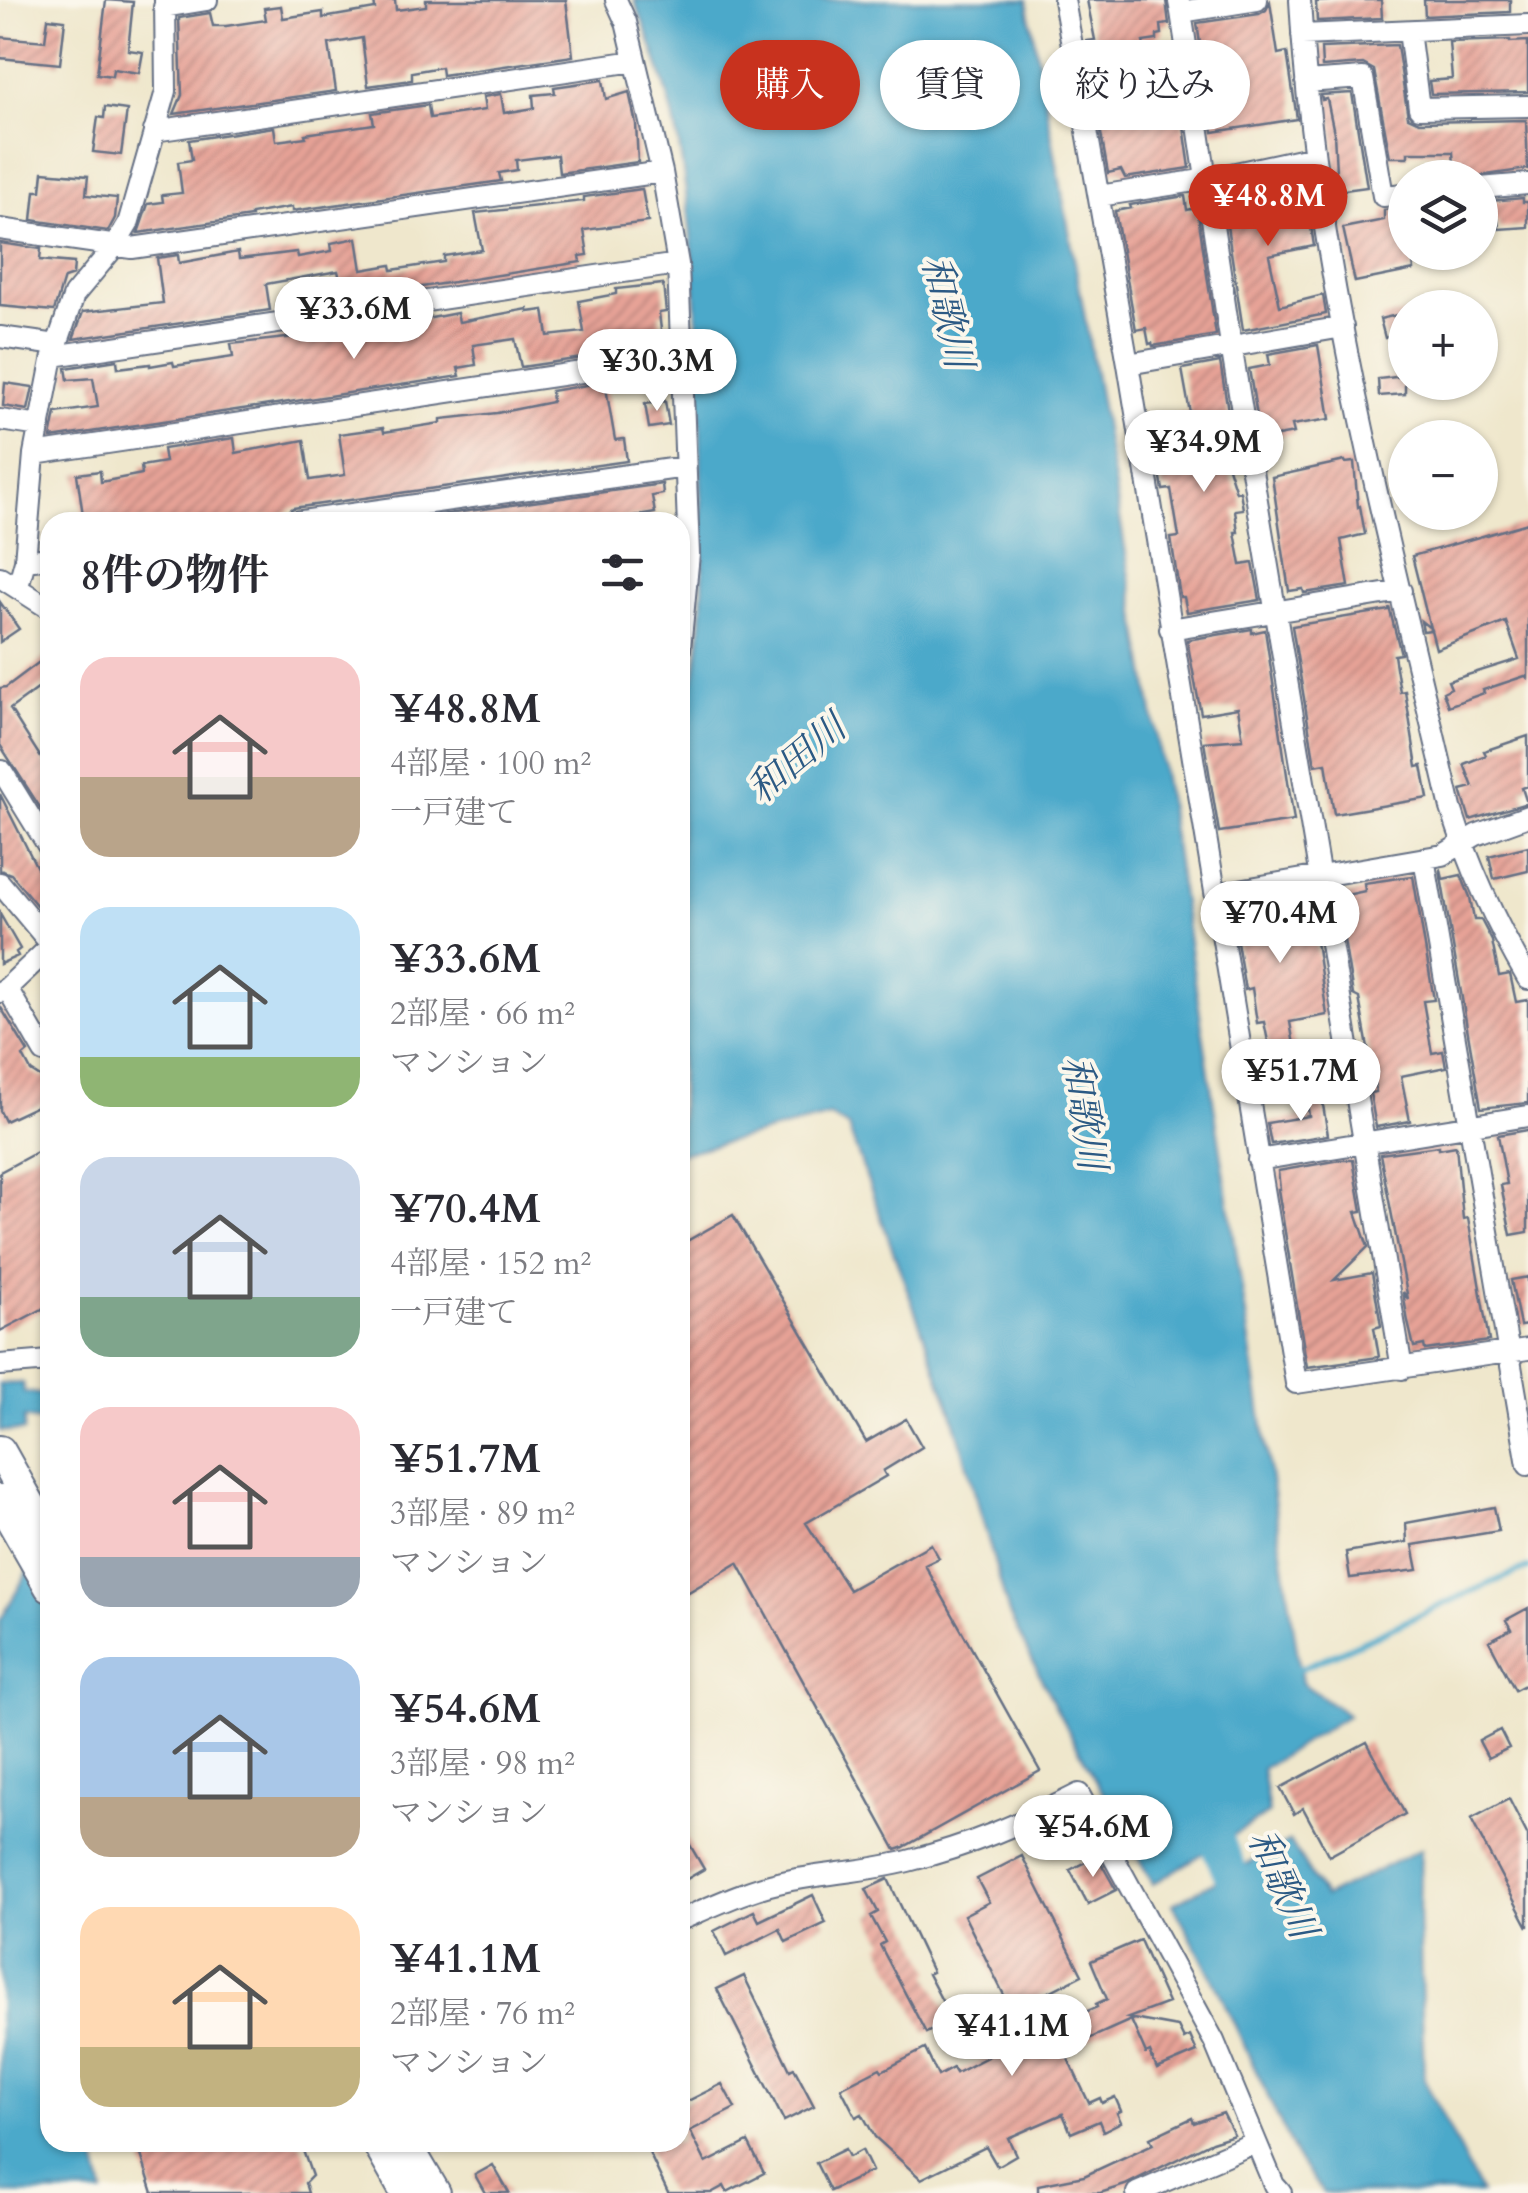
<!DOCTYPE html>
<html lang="ja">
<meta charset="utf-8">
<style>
body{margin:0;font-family:Cardo,"Noto Serif JP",serif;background:#f7f7f7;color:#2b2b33;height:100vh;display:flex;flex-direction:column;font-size:38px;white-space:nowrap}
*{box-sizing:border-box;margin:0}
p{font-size:32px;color:#7c7c81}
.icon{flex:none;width:55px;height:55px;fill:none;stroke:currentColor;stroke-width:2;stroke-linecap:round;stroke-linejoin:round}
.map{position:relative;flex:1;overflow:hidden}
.sheet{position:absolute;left:40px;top:512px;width:650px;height:1640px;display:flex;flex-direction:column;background:#fff;border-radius:30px;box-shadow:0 2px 8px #0004}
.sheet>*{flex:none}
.hud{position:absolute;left:720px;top:40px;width:658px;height:90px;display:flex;gap:20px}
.fabs{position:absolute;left:1388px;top:160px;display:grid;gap:20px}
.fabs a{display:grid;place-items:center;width:110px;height:110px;border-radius:50%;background:#fff;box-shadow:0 2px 8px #0004;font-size:50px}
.price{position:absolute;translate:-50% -85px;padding:0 22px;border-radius:35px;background:#fff;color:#222;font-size:32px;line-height:65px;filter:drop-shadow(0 2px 5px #0008)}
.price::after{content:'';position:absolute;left:50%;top:60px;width:30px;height:22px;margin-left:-15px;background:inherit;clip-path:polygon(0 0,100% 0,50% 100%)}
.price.active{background:#c8321e;color:#fff}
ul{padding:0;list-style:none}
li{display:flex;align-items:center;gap:30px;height:250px;padding:0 40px}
li span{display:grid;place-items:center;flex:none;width:280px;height:200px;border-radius:30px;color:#555}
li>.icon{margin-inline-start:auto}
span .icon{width:120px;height:120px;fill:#fffc;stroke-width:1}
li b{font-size:42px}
h2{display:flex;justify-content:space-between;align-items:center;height:120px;padding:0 40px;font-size:42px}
.pill{padding:0 35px;border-radius:45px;background:#fff;box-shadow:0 2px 8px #0004;font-size:35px;line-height:90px}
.pill.active{background:#c8321e;color:#fff}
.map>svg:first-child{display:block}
.water{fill:#4ca9ca;stroke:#346c94;stroke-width:2.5}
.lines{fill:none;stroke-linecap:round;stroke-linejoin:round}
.stream{stroke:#4ca9ca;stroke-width:6}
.river{stroke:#4ca9ca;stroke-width:35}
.building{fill:url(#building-hatch)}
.street-casing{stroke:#656f84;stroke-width:24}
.secondary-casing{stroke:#656f84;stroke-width:34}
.street{stroke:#fff;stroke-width:20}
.secondary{stroke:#fff;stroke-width:30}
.labels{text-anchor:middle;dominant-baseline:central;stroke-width:8;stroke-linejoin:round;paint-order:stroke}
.water-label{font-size:38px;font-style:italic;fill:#2c5a84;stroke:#fbf7ec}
</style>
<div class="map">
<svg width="1528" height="2193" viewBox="0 0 1528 2193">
<defs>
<pattern id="building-hatch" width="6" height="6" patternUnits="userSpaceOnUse" patternTransform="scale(2.5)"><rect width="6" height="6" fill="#e7a397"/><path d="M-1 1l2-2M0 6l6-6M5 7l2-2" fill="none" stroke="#ba857e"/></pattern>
</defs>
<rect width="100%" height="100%" fill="#fbf7ec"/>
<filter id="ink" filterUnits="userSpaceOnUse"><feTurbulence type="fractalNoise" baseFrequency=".01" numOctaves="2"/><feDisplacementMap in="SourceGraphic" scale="20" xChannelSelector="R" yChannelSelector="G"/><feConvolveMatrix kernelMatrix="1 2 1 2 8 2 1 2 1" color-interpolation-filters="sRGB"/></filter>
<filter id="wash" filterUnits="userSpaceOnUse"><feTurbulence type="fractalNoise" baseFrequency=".0048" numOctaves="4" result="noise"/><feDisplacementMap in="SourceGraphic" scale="40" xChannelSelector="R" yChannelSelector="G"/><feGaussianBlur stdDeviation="2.25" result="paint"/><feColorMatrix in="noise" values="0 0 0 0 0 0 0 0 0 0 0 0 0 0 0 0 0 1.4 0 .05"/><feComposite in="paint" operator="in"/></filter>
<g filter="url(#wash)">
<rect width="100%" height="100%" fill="#efe7cc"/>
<path class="water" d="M 634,0 L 1027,0 L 1103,417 L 1166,791 L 1302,1683 L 1348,1715 L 1262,1769 L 1269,1813 L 1153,1884 L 1055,1706 L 1009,1614 L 953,1415 L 848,1127 L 830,1116 L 680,1154 L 680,724 C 710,649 703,564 701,485 C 700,371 698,257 679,145 C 671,95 653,46 634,0 Z
M 48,1379 L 50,1436 L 45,1435 L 46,1422 L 24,1418 L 24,1431 L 0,1431 L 0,1384 L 23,1383 L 24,1392 L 47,1395 Z
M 50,1532 L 50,2142 L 92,2143 L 104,2193 L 0,2193 L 0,1621 Z
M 1290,1841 L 1324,1897 L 1421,1849 L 1419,1912 L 1424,2079 L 1481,2193 L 1323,2193 L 1296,2157 L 1219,1991 L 1173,1904 Z"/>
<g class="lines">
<path class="stream" d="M 1296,1670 C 1375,1639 1449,1598 1528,1568"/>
<path class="river" d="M 1199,1802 L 1249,1914"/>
</g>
<g id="blocks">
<path class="building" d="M 106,0 L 133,2 L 128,50 L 143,52 L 139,73 L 113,69 L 112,76 L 97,74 Z
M 374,0 L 395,0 L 396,10 L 426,6 L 426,0 L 566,0 L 573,56 L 442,75 L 441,67 L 412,72 L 412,80 L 368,86 L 362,38 L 329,44 L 336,91 L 174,114 L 182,95 L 179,18 L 210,13 L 213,26 L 226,26 L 266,20 L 264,8 L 281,6 L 283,18 L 323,12 L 323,18 L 375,9 Z
M 1087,0 L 1166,0 L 1169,24 L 1161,25 L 1162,34 L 1157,35 L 1157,40 L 1143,42 L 1151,76 L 1176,71 L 1190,168 L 1125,178 L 1121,170 L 1108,173 L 1086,48 L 1086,41 L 1095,40 Z
M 1343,0 L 1381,0 L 1382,18 L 1317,21 L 1316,2 Z
M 1424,0 L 1510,0 L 1510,12 L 1425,16 Z
M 1270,2 L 1278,54 L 1287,52 L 1297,119 L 1213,132 L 1197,23 L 1259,14 L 1266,10 Z
M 48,18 L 65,20 L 60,64 L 0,58 L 0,37 L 45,41 Z
M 1510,40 L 1510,42 L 1528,41 L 1528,92 L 1431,94 L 1429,81 L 1452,79 L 1449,42 Z
M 1397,45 L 1408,117 L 1419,122 L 1526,120 L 1528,169 L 1465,178 L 1455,177 L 1453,152 L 1408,152 L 1408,157 L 1390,157 L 1374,70 L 1363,64 L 1322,67 L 1321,48 Z
M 603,80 L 606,99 L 629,92 L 636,124 L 638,162 L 559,173 L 557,155 L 516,160 L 517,170 L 499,173 L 501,181 L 292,211 L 292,207 L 251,214 L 251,217 L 138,233 L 148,204 L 163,202 L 162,195 L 182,193 L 178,162 L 192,160 L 189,140 L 274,127 L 276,141 L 306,137 L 305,134 L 374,124 L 372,113 L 428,105 L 430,118 L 485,110 L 483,97 L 501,94 L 504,113 L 534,108 L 533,95 L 555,93 L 554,87 Z
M 1352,93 L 1367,187 L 1337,191 L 1334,133 L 1327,99 L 1322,100 L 1321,95 Z
M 105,107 L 127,110 L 121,155 L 93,152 L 98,117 L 104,118 Z
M 43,172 L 88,176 L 86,195 L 117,198 L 115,218 L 108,231 L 32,220 L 35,191 L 41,191 Z
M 1295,181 L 1304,182 L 1314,246 L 1269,255 L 1280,306 L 1323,295 L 1326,314 L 1243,330 L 1222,193 Z
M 642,189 L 648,222 L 584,230 L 588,255 L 580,256 L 581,262 L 345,299 L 338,271 L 266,284 L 270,310 L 73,339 L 83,312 L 163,303 L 157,258 L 178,255 L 179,263 L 238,252 L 239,259 L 297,252 L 298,257 L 332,251 L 331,243 L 357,238 L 362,270 L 391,265 L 392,270 L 444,262 L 444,256 L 482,250 L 475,213 L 584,201 L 584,197 Z
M 1185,196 L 1187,210 L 1197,208 L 1216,335 L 1153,346 L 1152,343 L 1149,344 L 1146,328 L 1136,330 L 1115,211 L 1131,208 L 1130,205 Z
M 1523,198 L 1523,202 L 1528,202 L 1528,227 L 1499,229 L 1498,220 L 1493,221 L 1491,201 Z
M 1405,208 L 1405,252 L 1412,252 L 1414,270 L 1355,282 L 1343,228 L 1384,220 L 1384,210 Z
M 0,243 L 41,249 L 40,260 L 74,263 L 73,275 L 64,278 L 54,311 L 0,306 Z
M 663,284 L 666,312 L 659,313 L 663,346 L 521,367 L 515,339 L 473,345 L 476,365 L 458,368 L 460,376 L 51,438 L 56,413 L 98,407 L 93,378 L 68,380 L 66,368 L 117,360 L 118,368 L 150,364 L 150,366 L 173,362 L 174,366 L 194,363 L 233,357 L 231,344 L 332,333 L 370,323 L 371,329 L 402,324 L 402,319 L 420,316 L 421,320 L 457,313 L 459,322 L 528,309 L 528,312 L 544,310 L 548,336 L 584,332 L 579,301 L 616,294 L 616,289 Z
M 1405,313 L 1405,333 L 1385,338 L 1380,319 Z
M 1318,345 L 1330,419 L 1292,425 L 1294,433 L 1261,439 L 1249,369 L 1270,365 L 1268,354 Z
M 1220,362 L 1236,459 L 1226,461 L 1236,492 L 1240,491 L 1243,509 L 1235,510 L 1238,532 L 1235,532 L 1241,565 L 1253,563 L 1260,600 L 1187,612 L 1184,597 L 1180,597 L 1171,538 L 1179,537 L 1171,489 L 1163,490 L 1151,419 L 1190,413 L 1182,369 Z
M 1405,376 L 1405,394 L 1379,396 L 1378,379 Z
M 605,382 L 615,440 L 624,439 L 627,461 L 293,508 L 284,514 L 236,522 L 84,522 L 77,474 L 100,471 L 101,482 L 142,474 L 141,466 L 165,462 L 163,449 L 234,438 L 236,453 L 304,440 L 310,480 L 345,475 L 339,434 L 383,428 L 384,432 L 441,423 L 441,419 L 497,413 L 552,402 L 551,391 Z
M 5,383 L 33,387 L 28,410 L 3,406 Z
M 665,401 L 669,425 L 649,428 L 645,404 Z
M 1345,461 L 1346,463 L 1354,462 L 1358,507 L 1360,506 L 1365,534 L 1341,540 L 1349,586 L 1304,593 L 1303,589 L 1289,591 L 1272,477 Z
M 662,484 L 663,494 L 652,496 L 655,513 L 622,519 L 590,522 L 390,522 Z
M 1528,523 L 1528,678 L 1525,676 L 1483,690 L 1484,693 L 1448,706 L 1443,692 L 1451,688 L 1448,681 L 1519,659 L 1506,622 L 1436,649 L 1431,630 L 1423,631 L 1421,621 L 1430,628 L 1412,556 Z
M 0,602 L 19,629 L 0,642 Z
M 1389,607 L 1401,654 L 1394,655 L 1400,692 L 1405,691 L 1417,767 L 1422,766 L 1428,798 L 1334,814 L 1326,763 L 1315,765 L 1292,626 L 1389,610 Z
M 1252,629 L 1252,633 L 1265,630 L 1294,821 L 1219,832 L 1204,742 L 1243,739 L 1238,708 L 1201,714 L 1187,640 Z
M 50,654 L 50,680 L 10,709 L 50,772 L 50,823 L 0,745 L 0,688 L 6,687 Z
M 1528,736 L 1528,786 L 1522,788 L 1527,803 L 1470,820 L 1461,790 L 1473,787 L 1464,764 L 1486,755 L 1484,751 Z
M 0,794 L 38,870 L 50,863 L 50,905 L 42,912 L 11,874 L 0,870 Z
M 1528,846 L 1528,871 L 1494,879 L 1489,856 Z
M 1441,870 L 1443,879 L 1461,875 L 1470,897 L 1474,920 L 1481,920 L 1492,941 L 1499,976 L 1510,974 L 1516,1002 L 1528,1000 L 1528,1103 L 1481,1108 L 1440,871 Z
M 1413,876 L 1434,1000 L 1423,1001 L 1432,1053 L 1443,1051 L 1446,1067 L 1401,1076 L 1410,1121 L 1376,1127 L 1370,1093 L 1376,1092 L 1359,998 L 1353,995 L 1337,897 L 1365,891 L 1364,883 Z
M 1290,895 L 1293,911 L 1311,908 L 1327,1015 L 1290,1022 L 1295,1051 L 1271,1056 L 1264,1022 L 1257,1023 L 1252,988 L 1245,990 L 1231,905 Z
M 0,914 L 20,949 L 16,952 L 18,956 L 0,964 Z
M 0,1006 L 28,1052 L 23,1056 L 31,1071 L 42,1078 L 50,1074 L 50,1100 L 5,1121 L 0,1111 Z
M 1321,1093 L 1328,1135 L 1271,1144 L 1267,1123 L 1309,1116 L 1306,1096 Z
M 1528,1130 L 1528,1232 L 1511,1235 L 1501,1185 L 1507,1184 L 1498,1135 Z
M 50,1145 L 50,1305 L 0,1331 L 0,1172 Z
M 1439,1146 L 1439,1149 L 1456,1146 L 1463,1219 L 1468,1218 L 1489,1341 L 1425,1350 L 1424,1345 L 1414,1347 L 1408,1322 L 1403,1292 L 1408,1299 L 1380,1154 Z
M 1341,1160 L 1353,1160 L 1362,1211 L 1356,1212 L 1368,1247 L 1334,1280 L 1372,1273 L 1381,1326 L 1374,1328 L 1379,1357 L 1307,1367 L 1278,1189 L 1280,1189 L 1278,1171 Z
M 733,1215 L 866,1442 L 906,1419 L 922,1447 L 883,1471 L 886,1476 L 806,1523 L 849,1590 L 931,1544 L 939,1558 L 925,1565 L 1040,1771 L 902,1848 L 896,1850 L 738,1563 L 680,1597 L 680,1245 Z
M 1528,1277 L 1528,1325 L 1520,1326 L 1511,1280 Z
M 1494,1507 L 1499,1531 L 1413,1545 L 1418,1570 L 1350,1578 L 1346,1552 L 1407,1542 L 1406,1523 Z
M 1528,1608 L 1528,1683 L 1515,1690 L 1489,1641 L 1511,1629 L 1506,1620 Z
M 1500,1730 L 1509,1748 L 1488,1758 L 1479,1741 Z
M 1367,1742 L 1405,1814 L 1329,1856 L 1303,1808 L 1294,1814 L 1280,1788 Z
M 1509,1799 L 1528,1836 L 1528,1927 L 1471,1819 Z
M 680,1828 L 704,1869 L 680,1883 Z
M 1022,1856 L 1082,1975 L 1012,2011 L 964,1915 L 989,1902 L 977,1879 Z
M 1097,1856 L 1116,1890 L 1088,1904 L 1070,1870 Z
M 888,1879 L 932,1972 L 928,1974 L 952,2020 L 926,2033 L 880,1945 L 885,1942 L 871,1916 L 878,1912 L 866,1889 Z
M 813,1895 L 826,1923 L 786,1942 L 780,1929 L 726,1956 L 714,1931 L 754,1911 L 759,1921 Z
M 1140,1940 L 1168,2003 L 1128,2018 L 1178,2027 L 1184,2039 L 1190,2036 L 1197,2052 L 1157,2069 L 1150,2052 L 1146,2054 L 1131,2020 L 1064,2050 L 1089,2103 L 1100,2098 L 1102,2103 L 1115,2097 L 1121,2111 L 1117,2113 L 1121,2122 L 1103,2131 L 1099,2121 L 1071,2133 L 1063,2114 L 1008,2138 L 1016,2155 L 997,2166 L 986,2147 L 921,2179 L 875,2137 L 862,2114 L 856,2117 L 841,2088 L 880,2068 L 882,2071 L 925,2049 L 938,2076 L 953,2068 L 956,2073 L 989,2056 L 986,2050 L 1021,2033 L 1023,2039 L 1097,2007 L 1096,2004 L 1107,1999 L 1091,1961 Z
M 744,1976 L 790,2070 L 794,2068 L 814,2106 L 784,2121 L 717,1989 Z
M 722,2084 L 735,2108 L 690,2131 L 706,2163 L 748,2142 L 764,2173 L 727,2192 L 724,2186 L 711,2193 L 668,2193 L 644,2142 L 680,2142 L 680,2105 Z
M 1223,2113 L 1234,2135 L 1212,2142 L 1125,2185 L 1100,2193 L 1038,2193 L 1038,2185 L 1084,2176 L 1153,2144 L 1150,2138 L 1192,2118 L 1194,2123 Z
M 137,2142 L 300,2142 L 312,2176 L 305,2183 L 308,2193 L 153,2193 Z
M 845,2149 L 849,2157 L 862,2150 L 872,2171 L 830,2191 L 816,2163 Z
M 493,2165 L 509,2193 L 485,2193 L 475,2175 Z"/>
</g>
</g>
<g filter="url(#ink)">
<use href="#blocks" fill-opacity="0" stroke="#656f84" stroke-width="2.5"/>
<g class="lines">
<g class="street-casing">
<path id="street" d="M 616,0 L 626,22 L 662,172 L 678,264 L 689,554 L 680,649
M 1064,0 L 1128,364 L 1296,1383 L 1528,1349
M 1300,0 C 1315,273 1390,543 1451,808 C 1470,869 1496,924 1528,979
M 1179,2 L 1181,12 L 1257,0
M 164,7 L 207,0
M 1181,12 L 1231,345 L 1402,1369
M 1409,31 L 1419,108 L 1528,106
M 1302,35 L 1528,25
M 1306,82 L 1363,78 L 1383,196 L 1405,194
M 154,131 L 635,61
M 1480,188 L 1528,184
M 1099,196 L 1208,179 L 1314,156
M 0,229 L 132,248 L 662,172
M 0,337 L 57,345
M 53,356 L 678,264
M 1128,364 L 1343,327
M 0,420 L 40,426
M 34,454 L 682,357
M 295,522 L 685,467
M 25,561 L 50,558
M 0,577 L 50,609
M 18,586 L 25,561 L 34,454 L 53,356 L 74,295 L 114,247 L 128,224 L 166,91 L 165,0
M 1170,629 L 1401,591
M 2,771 L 50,849
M 1424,858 L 1528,1465
M 0,883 L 50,943
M 1216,894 L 1443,855 L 1476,835 L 1528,816
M 7,988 L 50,947
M 0,992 L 7,988 L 44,1052 L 50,1048
M 1258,1160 L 1528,1116
M 0,1365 L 50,1361
M 680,1920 C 715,1905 750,1888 787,1881 C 827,1873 869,1871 908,1861 C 972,1845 1020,1824 1079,1794 L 1214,2041 L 1274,2185 L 1281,2193
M 1137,2193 L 1256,2142"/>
</g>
<g class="secondary-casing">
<path id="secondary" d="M 0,1451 L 50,1540
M 0,1500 L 50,1587
M 377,2142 L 406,2193
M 405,2142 L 435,2193"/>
</g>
<use href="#street" class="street"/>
<use href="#secondary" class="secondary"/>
</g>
</g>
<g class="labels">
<g class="water-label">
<text transform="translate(947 312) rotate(77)">和歌川</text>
<text transform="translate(797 759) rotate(-40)">和田川</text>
<text transform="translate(1084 1113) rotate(81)">和歌川</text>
<text transform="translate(1282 1884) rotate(66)">和歌川</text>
</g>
</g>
</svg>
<div class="fabs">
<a><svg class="icon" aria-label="layers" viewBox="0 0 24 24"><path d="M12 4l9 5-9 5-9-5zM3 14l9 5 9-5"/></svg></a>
<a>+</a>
<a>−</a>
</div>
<b class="price active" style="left:1268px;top:249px">¥48.8M</b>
<b class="price" style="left:354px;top:362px">¥33.6M</b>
<b class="price" style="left:657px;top:414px">¥30.3M</b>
<b class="price" style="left:1204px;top:495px">¥34.9M</b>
<b class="price" style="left:1280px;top:966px">¥70.4M</b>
<b class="price" style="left:1301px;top:1124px">¥51.7M</b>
<b class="price" style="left:1093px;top:1880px">¥54.6M</b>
<b class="price" style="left:1012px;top:2079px">¥41.1M</b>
<div class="hud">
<a class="pill active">購入</a>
<a class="pill">賃貸</a>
<a class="pill">絞り込み</a>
</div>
<section class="sheet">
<h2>8件の物件<svg class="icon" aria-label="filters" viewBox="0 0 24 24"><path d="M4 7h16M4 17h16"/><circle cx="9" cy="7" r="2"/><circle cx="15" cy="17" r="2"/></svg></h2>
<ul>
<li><span style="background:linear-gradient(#f6c9c9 60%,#b9a48a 0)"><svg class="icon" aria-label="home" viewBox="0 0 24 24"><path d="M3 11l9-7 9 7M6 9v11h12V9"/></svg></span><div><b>¥48.8M</b><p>4部屋 · 100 m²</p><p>一戸建て</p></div></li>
<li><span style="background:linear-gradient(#bfe0f5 75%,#8fb573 0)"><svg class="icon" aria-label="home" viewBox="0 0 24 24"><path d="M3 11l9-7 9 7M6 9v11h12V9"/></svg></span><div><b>¥33.6M</b><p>2部屋 · 66 m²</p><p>マンション</p></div></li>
<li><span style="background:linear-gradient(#c9d6e8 70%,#7fa58c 0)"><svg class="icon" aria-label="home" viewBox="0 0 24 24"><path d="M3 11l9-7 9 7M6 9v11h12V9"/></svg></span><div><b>¥70.4M</b><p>4部屋 · 152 m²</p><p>一戸建て</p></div></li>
<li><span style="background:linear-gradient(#f6c9c9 75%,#9aa5b1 0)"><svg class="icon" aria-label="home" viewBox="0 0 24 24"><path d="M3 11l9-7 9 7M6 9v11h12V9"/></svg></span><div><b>¥51.7M</b><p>3部屋 · 89 m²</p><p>マンション</p></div></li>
<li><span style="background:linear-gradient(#a9c7e8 70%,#b9a48a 0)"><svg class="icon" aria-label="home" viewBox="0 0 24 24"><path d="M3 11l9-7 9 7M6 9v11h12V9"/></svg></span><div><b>¥54.6M</b><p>3部屋 · 98 m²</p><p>マンション</p></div></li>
<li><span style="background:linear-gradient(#ffd9b3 70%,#c2b280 0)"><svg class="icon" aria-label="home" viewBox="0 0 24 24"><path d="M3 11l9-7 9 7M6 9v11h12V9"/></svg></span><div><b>¥41.1M</b><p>2部屋 · 76 m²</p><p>マンション</p></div></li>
</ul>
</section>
</div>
